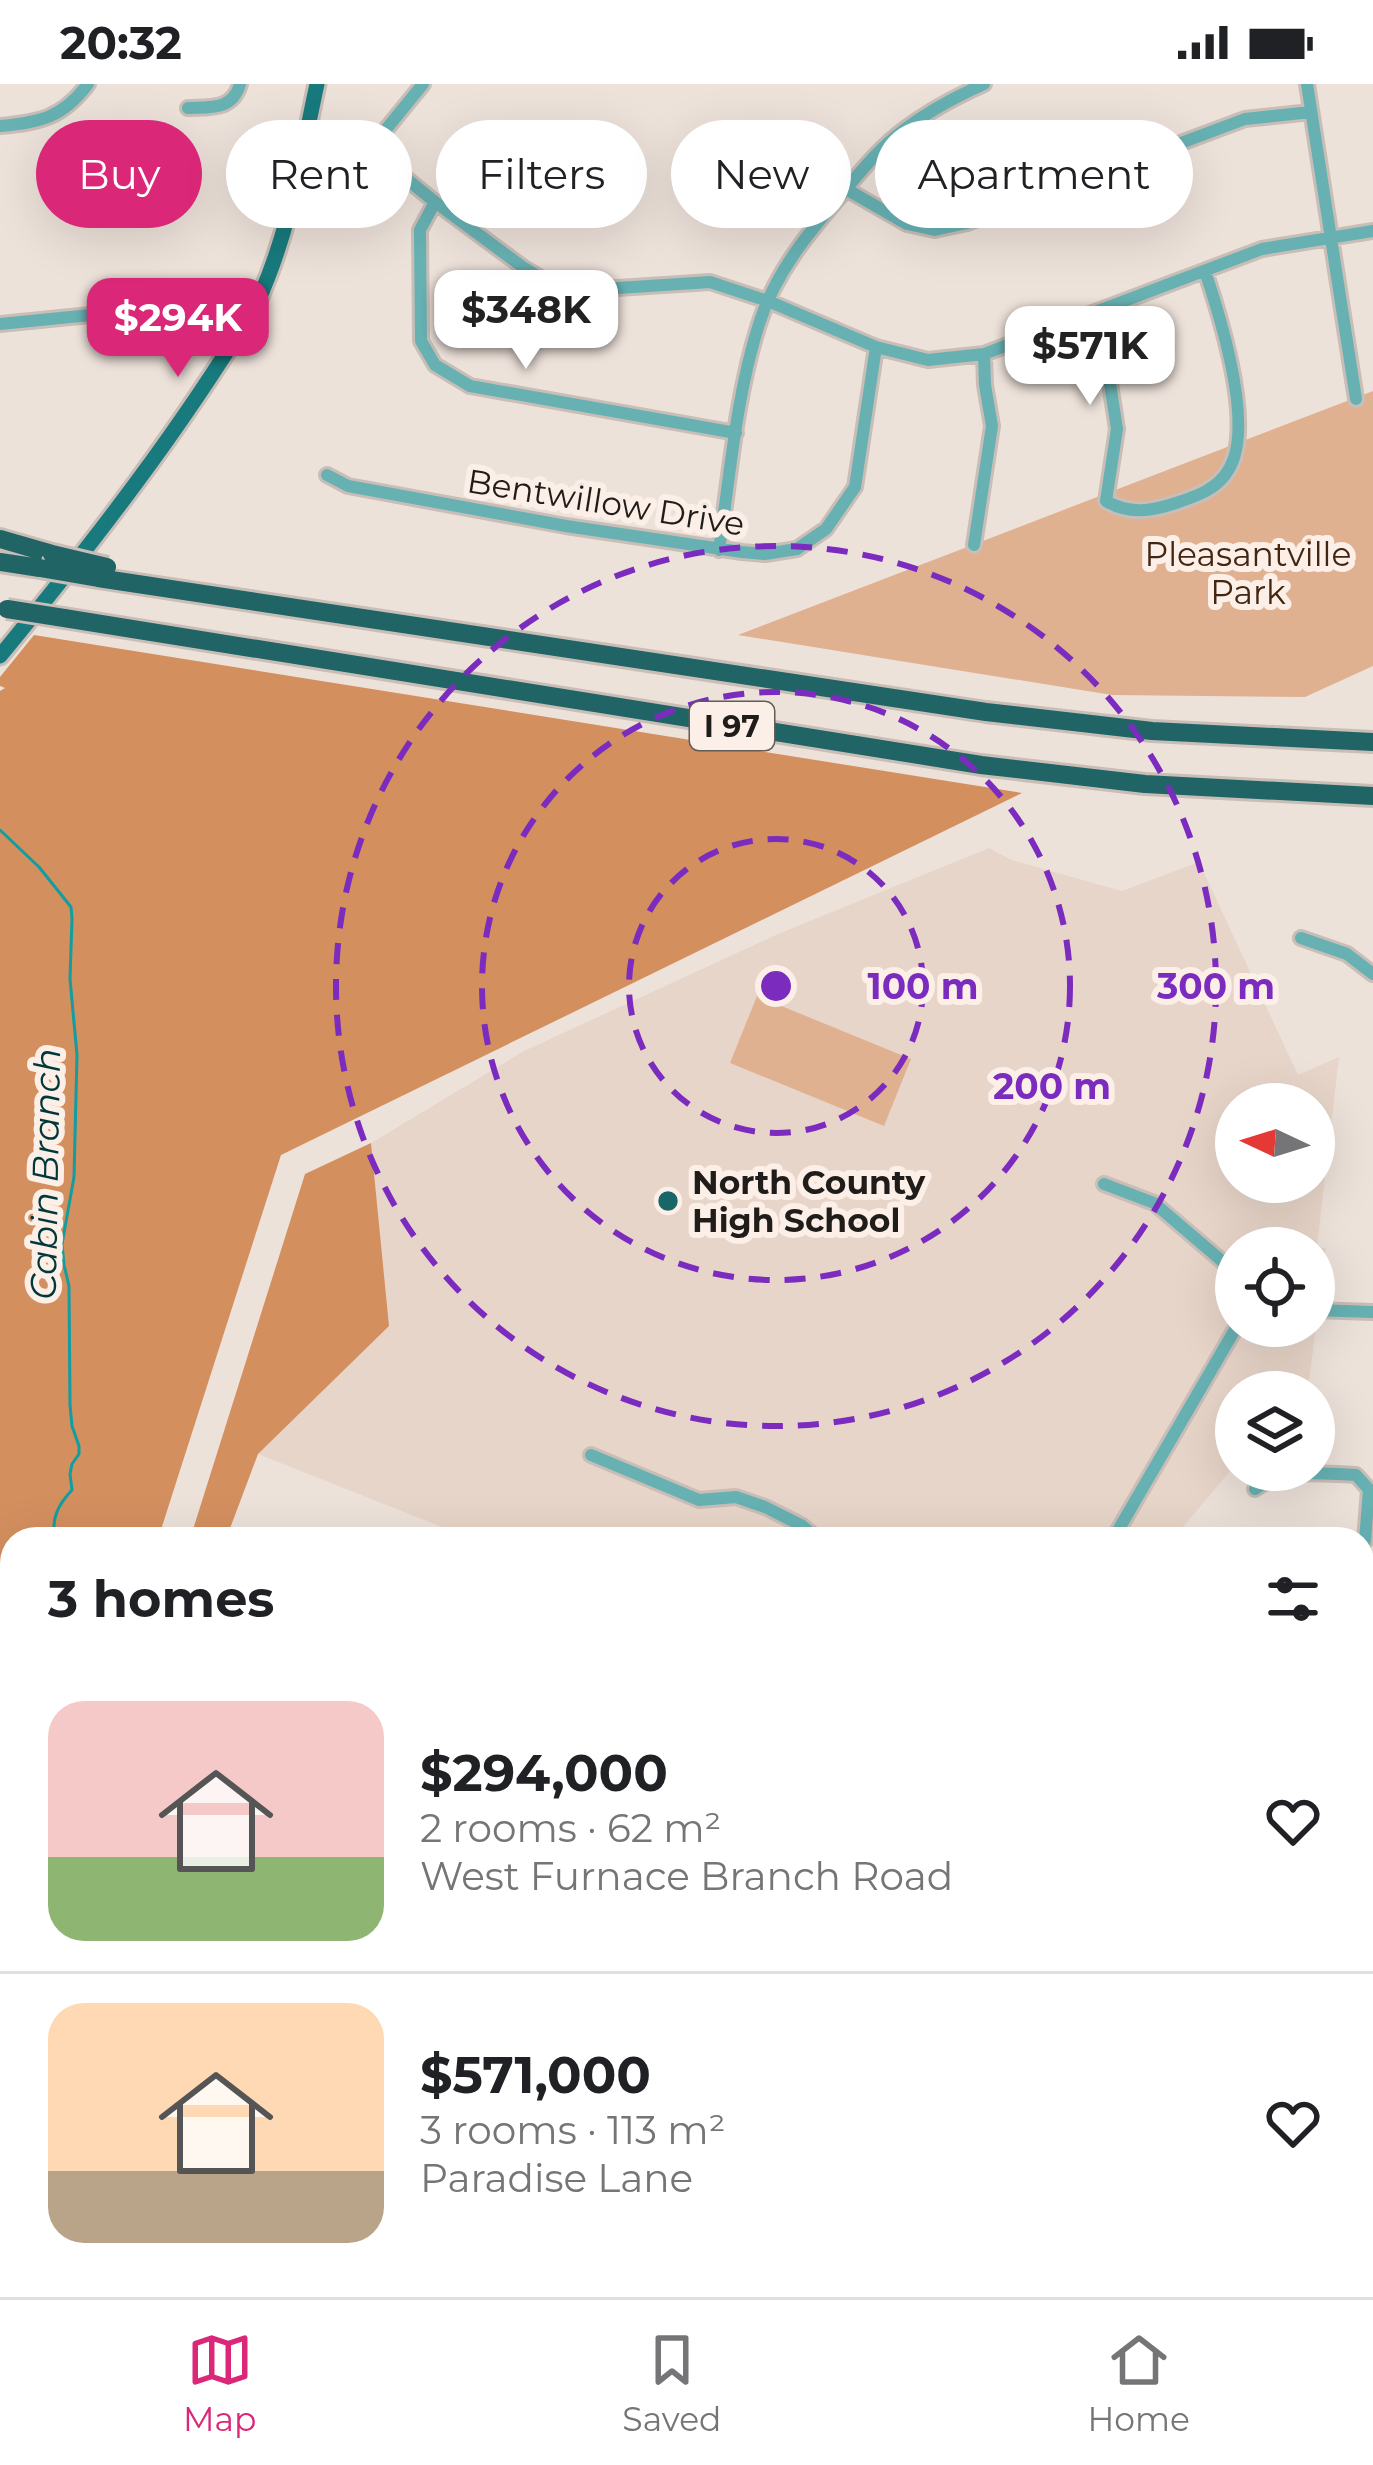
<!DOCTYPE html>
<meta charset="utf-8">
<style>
body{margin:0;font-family:Montserrat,sans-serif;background:#f6f6f6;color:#202124;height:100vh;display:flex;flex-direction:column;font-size:45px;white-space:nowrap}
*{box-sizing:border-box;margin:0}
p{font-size:39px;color:#757577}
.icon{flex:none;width:66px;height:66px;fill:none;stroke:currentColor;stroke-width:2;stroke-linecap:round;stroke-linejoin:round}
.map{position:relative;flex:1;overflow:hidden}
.panel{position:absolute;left:0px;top:1443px;width:1374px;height:771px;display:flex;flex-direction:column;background:#fff;border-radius:36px 36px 0 0;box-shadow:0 12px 48px #0002}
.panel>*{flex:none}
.guide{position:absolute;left:36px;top:36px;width:1302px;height:108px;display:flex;gap:24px}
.needle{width:78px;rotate:274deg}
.fabs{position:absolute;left:1215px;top:999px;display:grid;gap:24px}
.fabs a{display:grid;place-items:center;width:120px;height:120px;border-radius:50%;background:#fff;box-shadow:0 12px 48px #0002;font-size:60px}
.price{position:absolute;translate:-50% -102px;padding:0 27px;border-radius:24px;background:#fff;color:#222;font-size:39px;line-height:78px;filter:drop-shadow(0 3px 6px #0008)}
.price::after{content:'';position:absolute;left:50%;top:72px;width:36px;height:27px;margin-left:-18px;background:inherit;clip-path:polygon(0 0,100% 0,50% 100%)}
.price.on{background:#db2777;color:#fff}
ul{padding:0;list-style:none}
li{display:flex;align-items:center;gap:36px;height:300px;padding:0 48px}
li+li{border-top:3px solid #e0e0e0}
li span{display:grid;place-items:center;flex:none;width:336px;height:240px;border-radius:36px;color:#555}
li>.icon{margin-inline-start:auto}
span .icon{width:144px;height:144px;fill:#fffc;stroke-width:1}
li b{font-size:51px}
h2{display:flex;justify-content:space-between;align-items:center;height:144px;padding:0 48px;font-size:51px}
.chip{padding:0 42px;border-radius:54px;background:#fff;box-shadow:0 12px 48px #0002;font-size:42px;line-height:108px}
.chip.on{background:#db2777;color:#fff}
.status{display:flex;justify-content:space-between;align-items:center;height:84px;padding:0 60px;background:#fff;direction:ltr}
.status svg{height:33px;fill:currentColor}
.dock{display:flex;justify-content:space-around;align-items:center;height:168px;border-top:3px solid #e0e0e0;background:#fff;font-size:33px;color:#757577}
.dock a{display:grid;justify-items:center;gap:6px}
.dock .on{color:#db2777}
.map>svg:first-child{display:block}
.built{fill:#e8d5c9;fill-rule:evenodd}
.green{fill:#e0b191}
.forest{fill:#d48f5f}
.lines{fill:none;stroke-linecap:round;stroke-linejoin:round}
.stream{stroke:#129da1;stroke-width:3}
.minor-casing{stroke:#c8beb7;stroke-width:18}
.major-casing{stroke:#c8beb7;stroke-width:21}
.highway-casing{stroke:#c8beb7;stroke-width:24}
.minor{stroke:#67b1b3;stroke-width:12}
.major{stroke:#187a7d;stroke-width:15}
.highway{stroke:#206465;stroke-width:18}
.tram{stroke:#37322f;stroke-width:3}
.highway-bridge-casing{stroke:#c8beb7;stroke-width:24;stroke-linecap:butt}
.highway-bridge{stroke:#206465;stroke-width:18}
.ring{fill:none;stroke:#7b2cbf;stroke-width:6;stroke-dasharray:21 15}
.poi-dot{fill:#186668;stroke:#fbefe7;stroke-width:4.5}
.labels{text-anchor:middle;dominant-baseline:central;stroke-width:12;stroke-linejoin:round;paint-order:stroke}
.shield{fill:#fbefe7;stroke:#625b57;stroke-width:3}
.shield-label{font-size:30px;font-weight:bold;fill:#201c19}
.street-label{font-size:33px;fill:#201c19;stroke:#fbefe7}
.park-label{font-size:33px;fill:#432611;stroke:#fbefe7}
.poi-label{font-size:33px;font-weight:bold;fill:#201c19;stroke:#fbefe7;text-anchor:start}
.water-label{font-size:36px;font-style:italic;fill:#00383a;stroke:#fbefe7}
.centre{fill:#7b2cbf;stroke:#fbefe7;stroke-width:6}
.ring-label{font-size:36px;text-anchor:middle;font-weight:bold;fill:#7b2cbf;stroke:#fbefe7;stroke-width:12;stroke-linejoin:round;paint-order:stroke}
</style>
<div class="status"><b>20:32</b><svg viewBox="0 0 49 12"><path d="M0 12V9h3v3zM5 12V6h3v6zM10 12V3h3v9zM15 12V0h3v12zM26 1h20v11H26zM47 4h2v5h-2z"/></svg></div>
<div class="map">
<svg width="1373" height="2213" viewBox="0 0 1373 2213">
<rect width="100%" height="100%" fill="#ede2da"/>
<path class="built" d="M 989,764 L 1012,776 L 1122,807 L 1199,778 L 1298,991 L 1339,973 L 1317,1163 L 1326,1164 L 1309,1297 L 1298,1308 L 1236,1308 L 1236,1380 L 1173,1455 L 472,1455 L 258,1370 L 388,1242 L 371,1059 L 524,967 L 778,850 ZM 1236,1020 L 1314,1020 L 1314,1098 L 1236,1098 ZM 1236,1164 L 1314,1164 L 1314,1242 L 1236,1242 Z"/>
<path class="green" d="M 1373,307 L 1373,582 L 1305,613 L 1112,611 L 738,551 Z
M 757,912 L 911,975 L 884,1042 L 730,979 Z
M 12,1756 L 12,1977 L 0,1985 L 0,1757 Z"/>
<path class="forest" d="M 34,551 L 1022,709 L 281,1071 L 158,1455 L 12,1455 L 12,1706 L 0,1702 L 0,607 L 5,604 L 0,602 L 0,593 Z
M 371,1059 L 389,1242 L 258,1370 L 226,1455 L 190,1455 L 305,1090 Z"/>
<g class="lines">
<path class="stream" d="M 0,746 L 39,783 L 71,823 L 72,835 L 70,895 L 77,971 L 74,1093 L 62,1160 L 64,1181 L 69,1202 L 70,1321 L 72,1342 L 79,1362 L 79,1370 L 72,1380 L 70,1390 L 72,1406 C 58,1421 51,1434 55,1455
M 0,1529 L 12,1510"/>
<g class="minor-casing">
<path id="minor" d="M 423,0 L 379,54 L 377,64 L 381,74 L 435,118 L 524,184 L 547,198 L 587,206 L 710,198 L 768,217 L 876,263 L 928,276 L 984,270 L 1262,165 L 1373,147
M 1307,0 L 1356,315
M 188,24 C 211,23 233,26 240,0
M 0,42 C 41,38 62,34 88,0
M 846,105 L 907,140 L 935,146 L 967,139 L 1245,35 L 1311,28
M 435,118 L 420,146 L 421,257 L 435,281 L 470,302 L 736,349
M 1092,230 L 1108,287 L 1117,345 L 1106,417 C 1129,431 1152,427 1176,419 C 1197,412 1218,405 1229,385 C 1255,342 1220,232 1205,187
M 0,240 L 170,223 C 196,225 217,235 240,247
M 327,391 L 348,402 L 566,442 L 742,468 L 765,470 L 797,465 L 826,445 L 855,403 L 876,263
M 974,461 L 992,342 L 985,301 L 984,270
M 719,466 C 730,391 736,312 759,240 C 776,186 811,146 847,104 C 865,82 882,62 905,45 C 929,27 957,12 984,0
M 1301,854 L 1347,870 L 1373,890
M 1104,1100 L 1154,1119 L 1236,1189
M 1314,1226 L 1373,1228
M 591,1371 L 699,1416 L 736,1413 L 765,1423 L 801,1441 L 818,1455
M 1255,1405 C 1286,1383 1319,1390 1356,1391 L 1373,1410
M 1113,1455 L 1237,1242
M 1365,1457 L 1369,1405
M 0,2081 L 12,2073
M 1362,2139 L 1373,2131
M 1362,2190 L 1373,2182
M 189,2202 L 199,2213
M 367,2202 L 376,2213
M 728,2202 L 736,2213
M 1320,2202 L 1321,2213
M 12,2209 L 15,2213
M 537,2213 L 551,2202
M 783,2213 L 783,2202
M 927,2213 L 928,2202
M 1071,2213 L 1072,2202
M 1255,2213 L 1271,2202
M 1330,2213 L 1345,2202"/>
</g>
<g class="major-casing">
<path id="major" d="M 0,572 C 93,459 182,344 257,219 C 289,150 301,74 317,0
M 0,1728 L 12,1729
M 1362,1864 L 1373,1867"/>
</g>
<g class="highway-casing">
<path id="highway" d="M 0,455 L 52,470
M 0,478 L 40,484
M 98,494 L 986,628 L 1152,647 L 1373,658
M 64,534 L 981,681 L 1145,700 L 1373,712"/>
</g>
<use href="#minor" class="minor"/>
<use href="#major" class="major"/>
<use href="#highway" class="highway"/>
<path class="tram" d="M 1362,2155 L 1373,2147
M 1296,2213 L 1310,2202"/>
<g class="highway-bridge-casing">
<path id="highway-bridge" d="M 52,470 L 107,483
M 40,484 L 98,494
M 7,525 L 64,534"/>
</g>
<use href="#highway-bridge" class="highway-bridge"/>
</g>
<g class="ring">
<circle cx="776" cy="902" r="147"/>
<circle cx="776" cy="902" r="294"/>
<circle cx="776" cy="902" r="440"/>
</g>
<circle class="poi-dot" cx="668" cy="1117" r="12"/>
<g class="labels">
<rect class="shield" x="690" y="618" width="84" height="48" rx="9"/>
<g class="shield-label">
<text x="732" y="642">I 97</text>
</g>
<g class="street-label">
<text transform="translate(606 418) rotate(9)">Bentwillow Drive</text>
</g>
<g class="park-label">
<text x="1248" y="470">Pleasantville<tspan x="1248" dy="38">Park</tspan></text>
</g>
<g class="poi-label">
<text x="692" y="1098">North County<tspan x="692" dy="38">High School</tspan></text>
</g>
<g class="water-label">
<text transform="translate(45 1090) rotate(-89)">Cabin Branch</text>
</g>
</g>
<circle cx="776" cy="902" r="18" class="centre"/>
<g class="ring-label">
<text x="923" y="915">100 m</text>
<text x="1216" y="915">300 m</text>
<text x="1052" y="1015">200 m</text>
</g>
</svg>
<div class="fabs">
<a><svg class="needle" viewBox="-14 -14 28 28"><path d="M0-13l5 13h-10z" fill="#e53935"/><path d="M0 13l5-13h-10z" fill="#757577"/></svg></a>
<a><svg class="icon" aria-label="locate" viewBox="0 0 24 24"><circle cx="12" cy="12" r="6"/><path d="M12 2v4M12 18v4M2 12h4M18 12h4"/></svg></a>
<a><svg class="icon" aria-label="layers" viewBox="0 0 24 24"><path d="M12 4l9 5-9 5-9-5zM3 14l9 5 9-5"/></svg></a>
</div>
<b class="price" style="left:526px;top:288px">$348K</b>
<b class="price on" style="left:178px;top:296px">$294K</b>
<b class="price" style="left:1090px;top:324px">$571K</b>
<div class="guide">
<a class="chip on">Buy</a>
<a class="chip">Rent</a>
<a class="chip">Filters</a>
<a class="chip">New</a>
<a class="chip">Apartment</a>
</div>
<section class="panel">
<h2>3 homes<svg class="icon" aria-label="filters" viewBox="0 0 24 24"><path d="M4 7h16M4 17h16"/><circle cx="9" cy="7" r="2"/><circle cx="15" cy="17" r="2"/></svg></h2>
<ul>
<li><span style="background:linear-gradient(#f6c9c9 65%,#8fb573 0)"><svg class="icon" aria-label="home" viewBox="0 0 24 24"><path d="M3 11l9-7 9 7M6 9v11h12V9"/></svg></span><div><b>$294,000</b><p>2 rooms · 62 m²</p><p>West Furnace Branch Road</p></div><svg class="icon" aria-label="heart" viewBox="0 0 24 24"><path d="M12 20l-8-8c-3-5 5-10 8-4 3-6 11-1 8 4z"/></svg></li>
<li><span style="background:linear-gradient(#ffd9b3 70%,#b9a48a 0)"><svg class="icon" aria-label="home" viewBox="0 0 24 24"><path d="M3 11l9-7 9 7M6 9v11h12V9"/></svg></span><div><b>$571,000</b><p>3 rooms · 113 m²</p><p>Paradise Lane</p></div><svg class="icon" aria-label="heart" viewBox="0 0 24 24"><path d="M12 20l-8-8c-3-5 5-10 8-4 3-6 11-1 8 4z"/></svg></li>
</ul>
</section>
</div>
<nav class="dock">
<a class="on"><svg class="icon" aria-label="map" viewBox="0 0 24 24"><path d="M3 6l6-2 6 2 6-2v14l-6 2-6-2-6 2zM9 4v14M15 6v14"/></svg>Map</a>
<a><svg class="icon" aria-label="saved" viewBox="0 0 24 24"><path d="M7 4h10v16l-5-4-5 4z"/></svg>Saved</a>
<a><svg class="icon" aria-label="home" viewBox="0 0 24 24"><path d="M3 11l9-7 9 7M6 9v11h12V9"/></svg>Home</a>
</nav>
